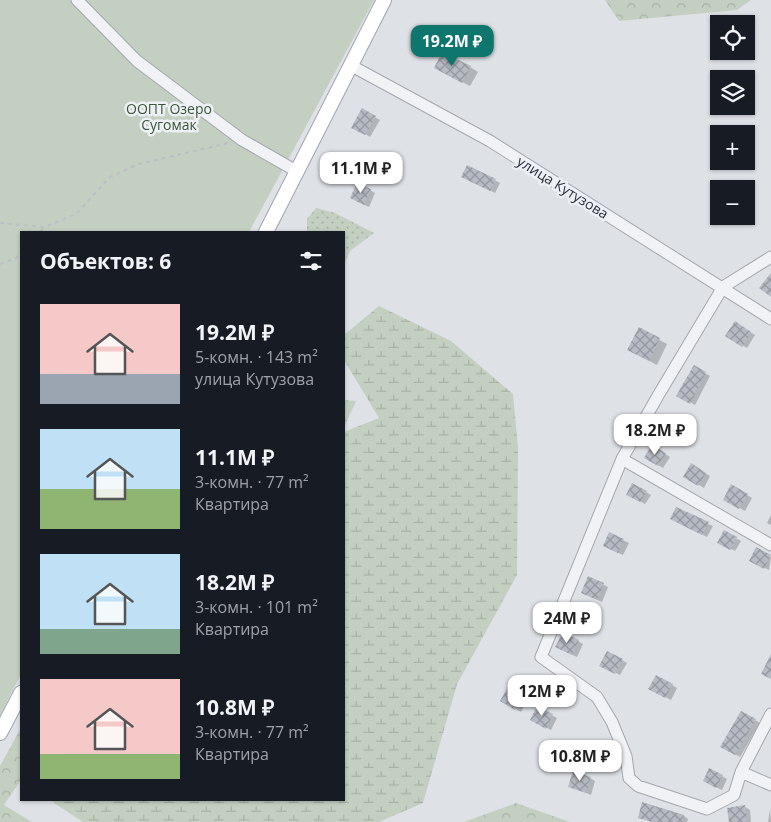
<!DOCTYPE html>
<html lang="ru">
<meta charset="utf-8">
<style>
body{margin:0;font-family:"Open Sans",sans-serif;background:#20242c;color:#f1f3f6;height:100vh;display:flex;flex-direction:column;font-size:19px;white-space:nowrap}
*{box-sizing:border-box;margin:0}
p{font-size:16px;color:#9ea1a6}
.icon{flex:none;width:28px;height:28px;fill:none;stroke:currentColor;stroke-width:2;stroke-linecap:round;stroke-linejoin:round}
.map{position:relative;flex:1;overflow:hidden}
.sheet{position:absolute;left:20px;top:231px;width:325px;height:570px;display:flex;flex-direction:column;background:#171b24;border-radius:0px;box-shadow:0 1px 4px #0004}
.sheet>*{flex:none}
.tools{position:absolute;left:710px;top:15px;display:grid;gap:10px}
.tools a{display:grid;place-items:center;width:45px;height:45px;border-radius:0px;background:#171b24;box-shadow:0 1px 4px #0004;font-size:25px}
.price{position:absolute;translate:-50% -42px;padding:0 11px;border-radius:10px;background:#fff;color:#222;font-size:16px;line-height:32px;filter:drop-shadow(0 1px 2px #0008)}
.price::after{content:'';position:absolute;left:50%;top:30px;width:15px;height:11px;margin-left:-8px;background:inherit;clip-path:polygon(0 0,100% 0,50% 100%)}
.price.active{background:#0f766e;color:#fff}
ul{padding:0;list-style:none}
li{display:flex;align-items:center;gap:15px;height:125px;padding:0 20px}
li span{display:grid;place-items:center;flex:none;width:140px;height:100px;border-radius:0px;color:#555}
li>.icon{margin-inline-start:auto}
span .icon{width:60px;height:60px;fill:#fffc;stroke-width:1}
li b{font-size:21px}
h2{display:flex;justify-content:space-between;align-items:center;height:60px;padding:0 20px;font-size:21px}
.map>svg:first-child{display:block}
.grass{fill:url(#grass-dots)}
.forest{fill:url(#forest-crowns)}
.wetland{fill:url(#wetland-marsh)}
.park{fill:#c3cfc0}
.shadow{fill:#0003}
.building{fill:url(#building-cross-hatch)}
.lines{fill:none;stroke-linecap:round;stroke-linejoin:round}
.minor-casing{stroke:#a4a8af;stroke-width:13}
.major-casing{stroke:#9fa5b1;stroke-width:16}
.path{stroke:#bcbfc5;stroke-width:2;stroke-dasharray:4 4;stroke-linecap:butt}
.minor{stroke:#f0f2f5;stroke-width:11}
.major{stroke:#fff;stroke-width:14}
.labels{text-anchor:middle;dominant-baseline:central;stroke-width:5;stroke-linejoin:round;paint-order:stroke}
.park-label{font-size:14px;fill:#3b5638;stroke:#edf0f4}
.street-label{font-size:14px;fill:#292f3b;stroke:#edf0f4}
</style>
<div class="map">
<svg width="771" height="822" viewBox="0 0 771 822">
<defs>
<pattern id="grass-dots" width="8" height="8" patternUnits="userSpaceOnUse" patternTransform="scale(1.25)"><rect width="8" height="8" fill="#c3cfc0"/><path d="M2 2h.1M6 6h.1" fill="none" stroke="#a8b2a6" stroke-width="1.8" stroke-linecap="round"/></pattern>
<pattern id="forest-crowns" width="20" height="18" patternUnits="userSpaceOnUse" patternTransform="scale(1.25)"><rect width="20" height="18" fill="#c3cfc0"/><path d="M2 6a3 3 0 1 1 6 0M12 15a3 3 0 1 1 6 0" fill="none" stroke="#a8b2a6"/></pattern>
<pattern id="wetland-marsh" width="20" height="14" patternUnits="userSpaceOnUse" patternTransform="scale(1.25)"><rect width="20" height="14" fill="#c3cfc0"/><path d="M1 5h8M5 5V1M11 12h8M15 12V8" fill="none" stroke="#a8b2a6"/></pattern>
<pattern id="building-cross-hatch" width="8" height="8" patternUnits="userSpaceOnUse" patternTransform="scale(1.25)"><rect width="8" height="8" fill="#b6bac2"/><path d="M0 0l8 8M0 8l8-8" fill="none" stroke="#94989f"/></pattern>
</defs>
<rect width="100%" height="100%" fill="#dee1e6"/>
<path class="grass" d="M 316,208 L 335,213 L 374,233 L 350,251 L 344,265 L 344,232 L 307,232 L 307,219 Z"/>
<path class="forest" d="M 605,0 L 751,0 L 737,10 L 619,21 Z
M 344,400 L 356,401 L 345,425 L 344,425 Z
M 21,728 L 21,780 L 4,805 L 32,822 L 0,822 L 0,766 Z
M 516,803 L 570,822 L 464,822 Z"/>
<path class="wetland" d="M 379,306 L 451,341 L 513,394 L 518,448 L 517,575 L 457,684 L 423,803 L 379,822 L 83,822 L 54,803 L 53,800 L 344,800 L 344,432 L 379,418 L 344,360 L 344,335 Z"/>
<path class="park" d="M 0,0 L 374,0 L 249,232 L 21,232 L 21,674 L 0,715 Z"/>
<path class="shadow" d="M 470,67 L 478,72 L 470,86 L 443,72 Z
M 362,110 L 380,120 L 370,137 L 353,127 Z
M 468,166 L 500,183 L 495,193 L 463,176 Z
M 370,190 L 375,193 L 369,207 L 356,201 Z
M 735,323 L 755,335 L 747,348 L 727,336 Z
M 639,329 L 667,344 L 657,365 L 636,354 Z
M 695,367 L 710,376 L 695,405 L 678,395 Z
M 652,446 L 670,457 L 663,468 L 646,458 Z
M 691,465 L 710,476 L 704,488 L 684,476 Z
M 632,484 L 651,495 L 645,504 L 627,494 Z
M 732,486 L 752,498 L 745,511 L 724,499 Z
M 771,515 L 771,525 L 767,523 Z
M 676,522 L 708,524 L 713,526 L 707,537 Z
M 725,532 L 741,541 L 735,551 L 719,543 Z
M 610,534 L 629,543 L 623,555 L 609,549 Z
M 757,549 L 771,557 L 769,570 L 751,561 Z
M 589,578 L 608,587 L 602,602 L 587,595 Z
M 578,641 L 583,644 L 577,657 L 562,650 Z
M 607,652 L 627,663 L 620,675 L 601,665 Z
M 657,676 L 677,688 L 671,700 L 650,689 Z
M 509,687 L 528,698 L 521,712 L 502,701 Z
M 537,708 L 557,718 L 551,730 L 531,720 Z
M 741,712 L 760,723 L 740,757 L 722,747 Z
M 722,776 L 727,779 L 722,790 L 709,784 Z
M 590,778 L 595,781 L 591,795 L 570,786 Z
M 745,807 L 750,810 L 751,822 L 730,822 Z
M 770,809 L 771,822 L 768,822 Z
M 684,816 L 688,819 L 687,822 L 651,822 L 639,817 Z"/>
<path class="building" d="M 442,52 L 471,66 L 462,83 L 434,68 Z
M 362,108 L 376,116 L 365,135 L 351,128 Z
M 467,165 L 496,179 L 490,191 L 461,177 Z
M 357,183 L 371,189 L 364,205 L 350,198 Z
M 771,273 L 771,297 L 759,288 Z
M 735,321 L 751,332 L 742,347 L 725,336 Z
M 639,327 L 660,338 L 649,361 L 627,350 Z
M 694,365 L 706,372 L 690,404 L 676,396 Z
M 652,445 L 666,453 L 658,466 L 644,458 Z
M 691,463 L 706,473 L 698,486 L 683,477 Z
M 632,483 L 647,491 L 640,502 L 626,495 Z
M 731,484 L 748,494 L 739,509 L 723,500 Z
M 676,507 L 709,522 L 702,535 L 670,519 Z
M 724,530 L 737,537 L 730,550 L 717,543 Z
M 609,532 L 624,539 L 618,553 L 603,546 Z
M 756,547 L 771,555 L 764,569 L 749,561 Z
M 588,576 L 604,583 L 597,600 L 581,593 Z
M 563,632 L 579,640 L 572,655 L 555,647 Z
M 607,651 L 623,659 L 615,674 L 599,666 Z
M 771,654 L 771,679 L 761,674 Z
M 656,675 L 673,684 L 665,698 L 648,689 Z
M 509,685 L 524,694 L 515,710 L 500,701 Z
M 537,706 L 553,714 L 546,729 L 530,720 Z
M 741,711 L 756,719 L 735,755 L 720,747 Z
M 709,768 L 723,775 L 716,788 L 703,781 Z
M 573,771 L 591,777 L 586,793 L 568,787 Z
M 642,802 L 684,815 L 682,822 L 653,822 L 638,818 Z
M 745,805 L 747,822 L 729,822 L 727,808 Z"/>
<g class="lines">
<g class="minor-casing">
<path id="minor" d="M 77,0 L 137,61 L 242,140 L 298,172
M 350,65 L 490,141 L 771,319
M 771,257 L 723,287 L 659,394 L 622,459 L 541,657 L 597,697 L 612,722 L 626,756 L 629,778 L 638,786 L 707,809 L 734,795 L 741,772 L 771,785
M 622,459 L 771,545
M 741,772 L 771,714"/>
</g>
<g class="major-casing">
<path id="major" d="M 266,232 L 384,0
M 0,733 L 21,693"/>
</g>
<path class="path" d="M 0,223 L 45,227 L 76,214 L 110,177 L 139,164 L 228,143
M 40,232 L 45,227
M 0,264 L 16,258 L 21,252"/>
<use href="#minor" class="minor"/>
<use href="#major" class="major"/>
</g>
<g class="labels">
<g class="park-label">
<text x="169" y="108">ООПТ Озеро<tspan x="169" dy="16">Сугомак</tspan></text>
</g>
<g class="street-label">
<text transform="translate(563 187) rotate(32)">улица Кутузова</text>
</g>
</g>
</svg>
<div class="tools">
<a><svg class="icon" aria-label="locate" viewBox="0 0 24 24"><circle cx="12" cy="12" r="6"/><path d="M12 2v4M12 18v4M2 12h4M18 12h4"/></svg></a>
<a><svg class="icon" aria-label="layers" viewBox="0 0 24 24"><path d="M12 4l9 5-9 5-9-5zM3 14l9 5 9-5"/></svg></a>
<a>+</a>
<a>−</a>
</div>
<b class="price active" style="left:452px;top:67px">19.2M ₽</b>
<b class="price" style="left:361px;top:194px">11.1M ₽</b>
<b class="price" style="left:655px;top:456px">18.2M ₽</b>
<b class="price" style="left:567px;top:644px">24M ₽</b>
<b class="price" style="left:542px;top:717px">12M ₽</b>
<b class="price" style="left:580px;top:782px">10.8M ₽</b>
<section class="sheet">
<h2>Объектов: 6<svg class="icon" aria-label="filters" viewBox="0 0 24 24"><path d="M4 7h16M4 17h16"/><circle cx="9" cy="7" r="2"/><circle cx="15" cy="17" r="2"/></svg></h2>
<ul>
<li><span style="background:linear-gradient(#f6c9c9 70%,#9aa5b1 0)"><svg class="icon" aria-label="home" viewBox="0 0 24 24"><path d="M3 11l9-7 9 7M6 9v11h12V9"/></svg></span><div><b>19.2M ₽</b><p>5-комн. · 143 m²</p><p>улица Кутузова</p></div></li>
<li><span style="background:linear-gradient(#bfe0f5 60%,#8fb573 0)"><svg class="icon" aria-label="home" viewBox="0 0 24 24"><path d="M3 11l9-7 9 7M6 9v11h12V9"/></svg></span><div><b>11.1M ₽</b><p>3-комн. · 77 m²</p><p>Квартира</p></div></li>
<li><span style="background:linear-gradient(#bfe0f5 75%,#7fa58c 0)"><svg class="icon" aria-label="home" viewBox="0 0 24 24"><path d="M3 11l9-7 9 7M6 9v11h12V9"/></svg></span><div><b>18.2M ₽</b><p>3-комн. · 101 m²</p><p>Квартира</p></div></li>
<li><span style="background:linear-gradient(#f6c9c9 75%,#8fb573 0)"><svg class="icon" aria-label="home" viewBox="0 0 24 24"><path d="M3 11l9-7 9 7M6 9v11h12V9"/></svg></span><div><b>10.8M ₽</b><p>3-комн. · 77 m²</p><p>Квартира</p></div></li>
</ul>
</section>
</div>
